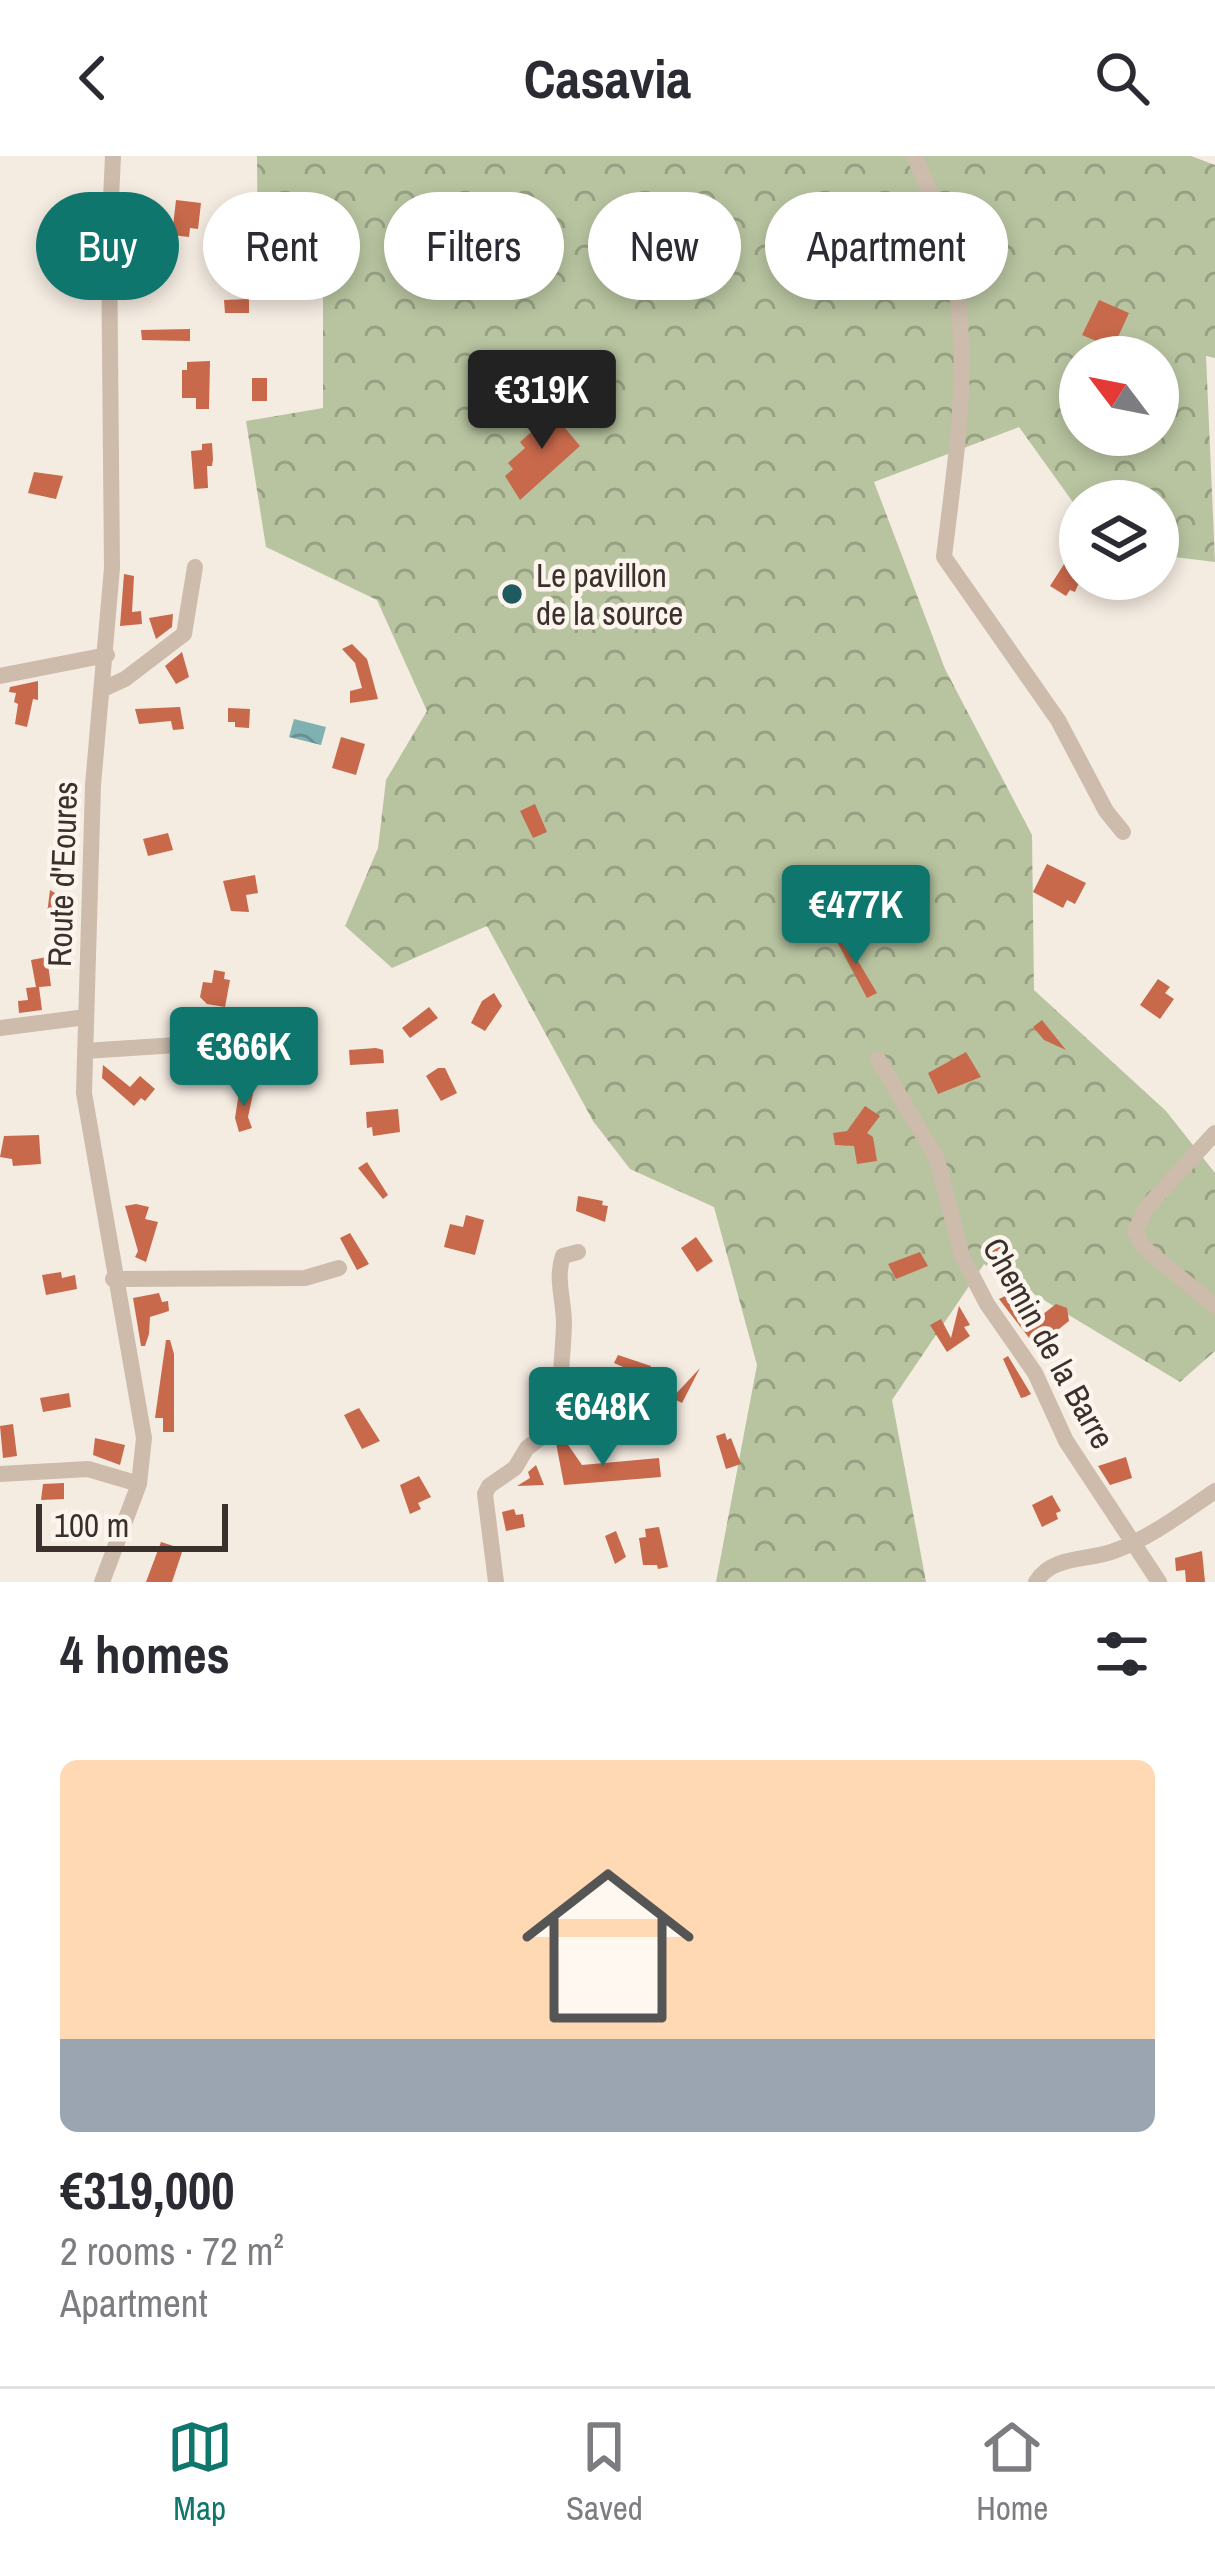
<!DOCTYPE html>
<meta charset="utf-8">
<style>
body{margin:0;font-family:"Archivo Narrow",sans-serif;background:#f2f2f3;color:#2b2b33;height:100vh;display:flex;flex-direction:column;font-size:45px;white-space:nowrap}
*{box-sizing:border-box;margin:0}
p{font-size:39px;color:#7c7c81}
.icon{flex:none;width:66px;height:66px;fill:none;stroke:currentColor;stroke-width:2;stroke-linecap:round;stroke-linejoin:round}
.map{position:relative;height:1426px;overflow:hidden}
.sheet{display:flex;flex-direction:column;background:#fff;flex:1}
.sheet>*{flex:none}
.hud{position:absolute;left:36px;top:36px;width:1143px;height:108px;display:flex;gap:24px}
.needle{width:78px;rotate:302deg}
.controls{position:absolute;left:1059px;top:180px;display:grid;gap:24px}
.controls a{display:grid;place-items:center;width:120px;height:120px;border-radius:50%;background:#fff;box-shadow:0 6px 18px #0003;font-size:60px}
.scale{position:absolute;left:36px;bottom:30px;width:192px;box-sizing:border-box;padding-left:12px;border:6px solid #3b302b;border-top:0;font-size:33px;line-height:42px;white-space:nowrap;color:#3b302b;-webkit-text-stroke:9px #fbf5ee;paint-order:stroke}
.price{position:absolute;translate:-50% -102px;padding:0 27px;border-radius:12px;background:#0f766e;color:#fff;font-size:39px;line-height:78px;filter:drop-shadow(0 3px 6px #0008)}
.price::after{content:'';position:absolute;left:50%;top:72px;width:36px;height:27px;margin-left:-18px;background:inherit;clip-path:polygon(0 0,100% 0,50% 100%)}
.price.active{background:#222;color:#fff}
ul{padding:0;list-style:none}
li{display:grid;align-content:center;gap:24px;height:636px;padding:0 60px}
li span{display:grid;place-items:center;height:372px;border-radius:18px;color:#555}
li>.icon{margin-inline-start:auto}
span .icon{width:216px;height:216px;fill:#fffc;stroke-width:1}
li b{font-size:51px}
h2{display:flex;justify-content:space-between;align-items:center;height:144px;padding:0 60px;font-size:51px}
.tag{padding:0 42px;border-radius:54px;background:#fff;box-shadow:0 6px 18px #0003;font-size:42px;line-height:108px}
.tag.active{background:#0f766e;color:#fff}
header{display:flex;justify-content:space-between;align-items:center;height:156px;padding:0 60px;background:#fff;font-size:54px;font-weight:700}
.menu{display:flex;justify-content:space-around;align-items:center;height:168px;border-top:3px solid #e1e1e2;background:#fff;font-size:33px;color:#7c7c81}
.menu a{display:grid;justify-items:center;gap:6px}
.menu .active{color:#0f766e}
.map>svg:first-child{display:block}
.forest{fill:url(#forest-crowns);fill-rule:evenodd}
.water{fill:url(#water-waves)}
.building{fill:#c8694b}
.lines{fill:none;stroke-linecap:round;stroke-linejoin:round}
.minor{stroke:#cdbbac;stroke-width:16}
.poi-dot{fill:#1f5a5e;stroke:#fbf5ee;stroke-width:4.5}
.labels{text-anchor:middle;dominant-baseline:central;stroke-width:9;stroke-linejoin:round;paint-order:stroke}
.poi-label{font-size:33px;fill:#3b302b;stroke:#fbf5ee;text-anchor:start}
.street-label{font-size:33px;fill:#3b302b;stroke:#fbf5ee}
</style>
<header><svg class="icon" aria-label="back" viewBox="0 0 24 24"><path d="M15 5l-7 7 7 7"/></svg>Casavia<svg class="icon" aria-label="search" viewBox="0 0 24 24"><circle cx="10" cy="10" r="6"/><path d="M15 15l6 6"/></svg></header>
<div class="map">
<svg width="1215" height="1426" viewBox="0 0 1215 1426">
<defs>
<pattern id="forest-crowns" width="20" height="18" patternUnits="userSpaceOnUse" patternTransform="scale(3)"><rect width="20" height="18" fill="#b8c4a0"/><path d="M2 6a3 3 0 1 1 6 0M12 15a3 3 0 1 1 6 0" fill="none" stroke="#97a083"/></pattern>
<pattern id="water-waves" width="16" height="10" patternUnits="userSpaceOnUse" patternTransform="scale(3)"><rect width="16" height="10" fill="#7fb0b2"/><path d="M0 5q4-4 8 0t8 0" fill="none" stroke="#699091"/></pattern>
</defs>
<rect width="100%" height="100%" fill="#f4ebe1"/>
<path class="forest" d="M 257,0 L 1191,0 L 1215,9 L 1215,202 L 1206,200 L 1215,406 L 1158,399 L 1158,345 L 1080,345 L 1080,356 L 1019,271 L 874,326 L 945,513 L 1032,679 L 1034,834 L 1166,955 L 1215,1017 L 1215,1195 L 1180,1226 L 984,1108 L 892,1244 L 926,1426 L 716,1426 L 757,1209 L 714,1051 L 630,1013 L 593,965 L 487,770 L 392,812 L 345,770 L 378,692 L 386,624 L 427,555 L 377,444 L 266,391 L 246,265 L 323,252 L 323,129 L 258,118 ZM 1080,201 L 1158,201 L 1158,279 L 1080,279 Z"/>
<path class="water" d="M 294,563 L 326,571 L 321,589 L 289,581 Z"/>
<path class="building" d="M 176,44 L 201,47 L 198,73 L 190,72 L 189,81 L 172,79 Z
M 249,143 L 249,157 L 225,157 L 224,144 Z
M 1099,144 L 1129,157 L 1113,192 L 1082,179 Z
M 190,173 L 190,185 L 142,184 L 141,174 Z
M 559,196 L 567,201 L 550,229 L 542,224 Z
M 210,205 L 209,253 L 196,253 L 196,242 L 182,242 L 182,214 L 187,214 L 187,206 Z
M 252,222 L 267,222 L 267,245 L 252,245 Z
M 568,244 L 576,253 L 560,266 L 580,290 L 520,344 L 505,320 L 513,313 L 508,307 L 525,292 L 520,286 Z
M 212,287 L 213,303 L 212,310 L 207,310 L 208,332 L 194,333 L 191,295 L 202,294 L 202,288 Z
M 34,316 L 63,320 L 56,343 L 28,337 Z
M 1068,402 L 1080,409 L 1080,424 L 1075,436 L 1070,434 L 1066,440 L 1050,430 Z
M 124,418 L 134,420 L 132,456 L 141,455 L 142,468 L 120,470 Z
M 524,431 L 524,443 L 501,445 L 501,433 Z
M 173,458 L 172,471 L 156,483 L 149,462 Z
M 352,488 L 367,503 L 378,543 L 350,547 L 350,535 L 362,532 L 355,507 L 342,493 Z
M 182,496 L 189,521 L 176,528 L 165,510 Z
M 38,525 L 38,544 L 33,543 L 27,571 L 15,568 L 18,548 L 14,546 L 16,537 L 9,536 L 10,531 Z
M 180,551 L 184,573 L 173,574 L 171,565 L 139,568 L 135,553 Z
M 228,552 L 250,553 L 249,572 L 235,571 L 235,566 L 228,566 Z
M 341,581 L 365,588 L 356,619 L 332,612 Z
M 535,648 L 547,676 L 533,682 L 520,655 Z
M 168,677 L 173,694 L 148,700 L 143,683 Z
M 1047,708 L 1086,727 L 1075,748 L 1067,744 L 1063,752 L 1033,736 Z
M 255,719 L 258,737 L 246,739 L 249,756 L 231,755 L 223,725 Z
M 50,734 L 63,742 L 62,750 L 68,751 L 67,760 L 47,758 Z
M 842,778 L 877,837 L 867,842 L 835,782 Z
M 47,801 L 51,830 L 39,831 L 42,854 L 19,857 L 18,845 L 28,844 L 26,832 L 36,831 L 31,804 Z
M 214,814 L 225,816 L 224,823 L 230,824 L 225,851 L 207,848 L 200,841 L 203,826 L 212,827 Z
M 1158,823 L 1170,831 L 1165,837 L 1174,843 L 1160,863 L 1140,849 Z
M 494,837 L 502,850 L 485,875 L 471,867 L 482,845 Z
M 429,851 L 438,862 L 410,882 L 402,872 Z
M 1042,864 L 1066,894 L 1044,884 L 1033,871 Z
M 376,892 L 383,894 L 384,907 L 350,909 L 349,894 Z
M 966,896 L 981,921 L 938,938 L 928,917 Z
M 103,909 L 130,931 L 140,920 L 155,933 L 145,945 L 141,942 L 134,950 L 102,922 Z
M 438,912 L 445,912 L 457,937 L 441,945 L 426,920 Z
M 240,930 L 254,933 L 248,961 L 252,972 L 239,976 L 235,962 Z
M 865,950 L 880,960 L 867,977 L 873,981 L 877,1005 L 857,1008 L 854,990 L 835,989 L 833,977 L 847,975 Z
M 398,953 L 400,976 L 373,980 L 372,971 L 367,972 L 366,956 Z
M 39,979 L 41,1008 L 13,1010 L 12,1003 L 0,1001 L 4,980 Z
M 367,1006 L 388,1039 L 383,1043 L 358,1012 Z
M 578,1040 L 603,1045 L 602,1049 L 608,1050 L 605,1066 L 576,1055 Z
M 136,1048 L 149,1051 L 145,1063 L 158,1066 L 146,1106 L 135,1101 L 138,1095 L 125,1050 Z
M 466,1059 L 484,1064 L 475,1099 L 444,1091 L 450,1068 L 463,1071 Z
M 350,1077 L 369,1108 L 357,1114 L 340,1082 Z
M 696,1081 L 713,1105 L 697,1116 L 681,1092 Z
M 1001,1086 L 1017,1103 L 995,1118 L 981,1097 Z
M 920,1096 L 928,1110 L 896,1123 L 888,1108 Z
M 61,1116 L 62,1122 L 75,1119 L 77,1133 L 46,1139 L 42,1119 Z
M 1017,1134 L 1038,1162 L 1056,1148 L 1067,1152 L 1069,1165 L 1036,1191 L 999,1143 Z
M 159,1137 L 162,1146 L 168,1145 L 169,1155 L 150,1161 L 149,1178 L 145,1190 L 141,1190 L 133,1142 Z
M 959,1150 L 970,1169 L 964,1171 L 970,1180 L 947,1196 L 930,1169 L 941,1163 L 951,1182 Z
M 166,1184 L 170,1184 L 174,1198 L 174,1276 L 163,1276 L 163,1262 L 155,1262 Z
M 618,1199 L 651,1210 L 646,1221 L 614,1207 Z
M 1008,1200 L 1031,1238 L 1025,1241 L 1021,1242 L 1003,1203 Z
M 700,1212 L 682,1247 L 672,1242 Z
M 69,1237 L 71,1251 L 43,1256 L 40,1242 Z
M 359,1252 L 380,1285 L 362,1293 L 344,1259 Z
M 13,1268 L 17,1300 L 3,1302 L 0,1270 Z
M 725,1277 L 727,1284 L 731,1282 L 741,1308 L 726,1313 L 716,1280 Z
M 95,1282 L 125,1289 L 120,1309 L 93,1299 Z
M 564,1283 L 582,1309 L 659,1302 L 661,1321 L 564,1329 L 556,1287 Z
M 1126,1301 L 1132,1322 L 1110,1329 L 1098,1310 Z
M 536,1309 L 544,1329 L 517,1330 L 530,1322 L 528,1316 Z
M 419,1320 L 431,1341 L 418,1347 L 421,1353 L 410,1358 L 400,1329 Z
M 64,1327 L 64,1343 L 41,1344 L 43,1328 Z
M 1052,1339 L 1061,1355 L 1056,1357 L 1058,1363 L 1042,1371 L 1032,1349 Z
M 514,1353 L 516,1359 L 523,1358 L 525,1371 L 506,1375 L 502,1356 Z
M 659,1371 L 668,1411 L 658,1413 L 657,1409 L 643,1409 L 639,1382 L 646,1381 L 645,1373 Z
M 616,1375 L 626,1401 L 615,1408 L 605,1380 Z
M 161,1386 L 183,1393 L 172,1426 L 146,1426 Z
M 1202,1395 L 1205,1426 L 1186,1426 L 1185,1414 L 1176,1415 L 1175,1402 Z"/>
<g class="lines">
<path class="minor" d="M 914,0 C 983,145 962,249 944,401 L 1058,564 L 1106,655 L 1123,676
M 0,520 L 107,499
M 103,533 L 125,523 L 184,478 L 195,411
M 0,872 L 86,861
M 85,895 L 192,888 L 310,875
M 878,903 L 937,1003 L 962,1100 L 987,1148 L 1035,1217 L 1066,1285 L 1159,1426
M 1215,977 L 1147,1051 L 1135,1075 L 1144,1092 L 1215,1150
M 113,1123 L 305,1122 L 339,1112
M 0,1318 L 88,1313 L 139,1328
M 102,1426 L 139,1328 L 144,1282 L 84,937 L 93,629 L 112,412 L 109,87 L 113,0
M 496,1426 L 485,1338 L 489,1330 L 515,1312 L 527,1292 L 560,1267 C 558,1234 563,1201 564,1168 C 564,1144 555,1122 563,1100 L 578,1096
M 1036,1426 C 1052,1399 1088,1405 1114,1395 C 1150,1382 1184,1356 1215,1335"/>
</g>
<circle class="poi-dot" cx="512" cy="438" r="12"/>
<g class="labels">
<g class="poi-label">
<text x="536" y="419">Le pavillon<tspan x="536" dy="38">de la source</tspan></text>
</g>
<g class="street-label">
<text transform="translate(62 718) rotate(-88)">Route d'Eoures</text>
<text transform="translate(1049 1187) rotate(61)">Chemin de la Barre</text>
</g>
</g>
</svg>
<div class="controls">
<a><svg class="needle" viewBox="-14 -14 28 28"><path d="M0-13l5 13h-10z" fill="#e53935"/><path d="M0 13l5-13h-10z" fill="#7c7c81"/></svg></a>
<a><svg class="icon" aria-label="layers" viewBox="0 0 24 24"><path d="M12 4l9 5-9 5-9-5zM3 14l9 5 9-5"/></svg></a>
</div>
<div class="scale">100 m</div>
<b class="price active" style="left:542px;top:296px">€319K</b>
<b class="price" style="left:856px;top:811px">€477K</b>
<b class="price" style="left:244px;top:953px">€366K</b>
<b class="price" style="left:603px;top:1313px">€648K</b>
<div class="hud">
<a class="tag active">Buy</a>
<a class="tag">Rent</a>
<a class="tag">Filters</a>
<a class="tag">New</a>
<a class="tag">Apartment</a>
</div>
</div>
<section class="sheet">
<h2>4 homes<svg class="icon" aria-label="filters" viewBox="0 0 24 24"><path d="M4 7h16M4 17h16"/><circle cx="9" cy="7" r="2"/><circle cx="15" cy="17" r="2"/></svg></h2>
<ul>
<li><span style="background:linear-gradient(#ffd9b3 75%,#9aa5b1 0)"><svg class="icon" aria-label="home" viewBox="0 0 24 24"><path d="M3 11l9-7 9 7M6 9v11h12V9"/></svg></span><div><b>€319,000</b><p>2 rooms · 72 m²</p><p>Apartment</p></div></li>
</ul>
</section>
<nav class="menu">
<a class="active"><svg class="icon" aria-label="map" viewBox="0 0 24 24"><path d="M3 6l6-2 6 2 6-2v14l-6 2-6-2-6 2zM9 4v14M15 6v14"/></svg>Map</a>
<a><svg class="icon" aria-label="saved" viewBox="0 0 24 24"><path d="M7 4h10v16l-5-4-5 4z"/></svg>Saved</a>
<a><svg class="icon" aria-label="home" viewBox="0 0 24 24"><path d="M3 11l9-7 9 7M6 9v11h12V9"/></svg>Home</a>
</nav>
